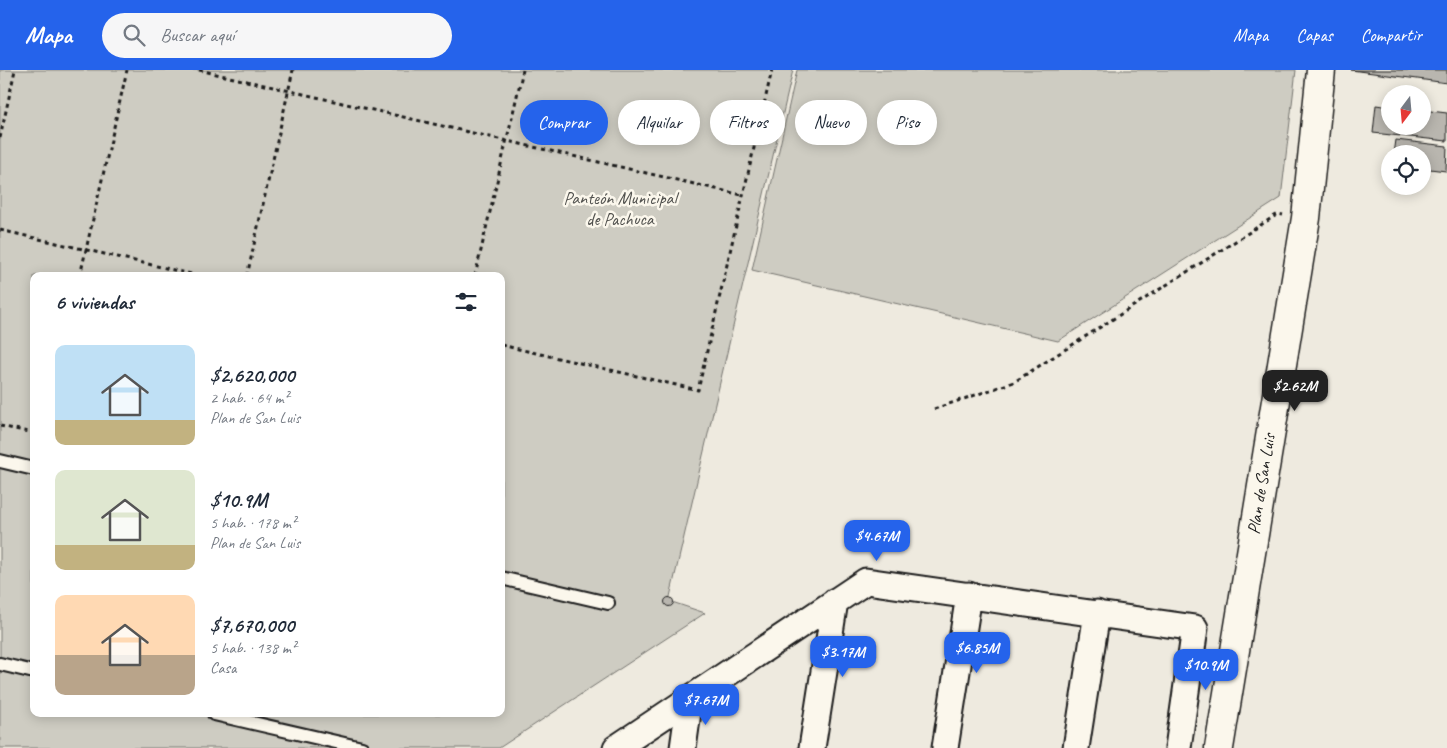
<!DOCTYPE html>
<html lang="es">
<meta charset="utf-8">
<style>
body{margin:0;font-family:Caveat,sans-serif;background:#f6f6f7;color:#1f2937;height:100vh;display:flex;flex-direction:column;font-size:19px;white-space:nowrap}
*{box-sizing:border-box;margin:0}
p{font-size:16px;color:#747a83}
.icon{flex:none;width:28px;height:28px;fill:none;stroke:currentColor;stroke-width:2;stroke-linecap:round;stroke-linejoin:round}
.map{position:relative;flex:1;overflow:hidden}
.details{position:absolute;left:30px;top:202px;width:475px;height:445px;display:flex;flex-direction:column;background:#fff;border-radius:10px;box-shadow:0 2px 12px #0003}
.details>*{flex:none}
.top-card{position:absolute;left:520px;top:30px;width:475px;height:45px;display:flex;gap:10px}
.needle{width:32px;rotate:196deg}
.tools{position:absolute;left:1381px;top:15px;display:grid;gap:10px}
.tools a{display:grid;place-items:center;width:50px;height:50px;border-radius:50%;background:#fff;box-shadow:0 2px 12px #0003;font-size:25px}
.price{position:absolute;translate:-50% -42px;padding:0 11px;border-radius:10px;background:#2563eb;color:#fff;font-size:16px;line-height:32px;filter:drop-shadow(0 1px 2px #0008)}
.price::after{content:'';position:absolute;left:50%;top:30px;width:15px;height:11px;margin-left:-8px;background:inherit;clip-path:polygon(0 0,100% 0,50% 100%)}
.price.active{background:#222;color:#fff}
ul{padding:0;list-style:none}
li{display:flex;align-items:center;gap:15px;height:125px;padding:0 25px}
li span{display:grid;place-items:center;flex:none;width:140px;height:100px;border-radius:10px;color:#555}
li>.icon{margin-inline-start:auto}
span .icon{width:60px;height:60px;fill:#fffc;stroke-width:1}
li b{font-size:21px}
h2{display:flex;justify-content:space-between;align-items:center;height:60px;padding:0 25px;font-size:21px}
.pill{padding:0 18px;border-radius:22px;background:#fff;box-shadow:0 2px 12px #0003;font-size:18px;line-height:45px}
.pill.active{background:#2563eb;color:#fff}
header{display:flex;align-items:center;gap:30px;box-sizing:border-box;height:70px;padding:0 25px;background:#2563eb;color:#fff}
header strong{font-size:24px}
nav{display:flex;gap:28px;margin-inline-start:auto;font-size:18px}
.search{width:350px;height:45px;background:#f6f6f7;display:flex;align-items:center;gap:12px;box-sizing:border-box;padding:0 18px;border-radius:28px;color:#747a83;font-size:19px}
.map>svg:first-child{display:block}
.green{fill:#ceccc2;stroke:#75746f;fill-rule:evenodd}
.building{fill:#b9b6af;stroke:#1c1c1c}
.lines{fill:none;stroke-linecap:round;stroke-linejoin:round}
.service-casing{stroke:#1c1c1c;stroke-width:16}
.minor-casing{stroke:#1c1c1c;stroke-width:29}
.tertiary-casing{stroke:#1c1c1c;stroke-width:31}
.path{stroke:#1c1c1c;stroke-width:3;stroke-dasharray:4 4;stroke-linecap:butt}
.service{stroke:#fbf7ec;stroke-width:12}
.minor{stroke:#fbf7ec;stroke-width:25}
.tertiary{stroke:#fbf7ec;stroke-width:28}
.labels{text-anchor:middle;dominant-baseline:central;stroke-width:5;stroke-linejoin:round;paint-order:stroke}
.park-label{font-size:18px;fill:#51514e;stroke:#fbf7ec}
.street-label{font-size:18px;fill:#1c1c1c;stroke:#fbf7ec}
</style>
<header>
<strong>Mapa</strong>
<div class="search"><svg class="icon" aria-label="search" viewBox="0 0 24 24"><circle cx="10" cy="10" r="6"/><path d="M15 15l6 6"/></svg>Buscar aquí</div>
<nav><a>Mapa</a><a>Capas</a><a>Compartir</a></nav>
</header>
<div class="map">
<svg width="1447" height="678" viewBox="0 0 1447 678">
<rect width="100%" height="100%" fill="#eeeadf"/>
<filter id="ink" filterUnits="userSpaceOnUse"><feTurbulence type="fractalNoise" baseFrequency=".02" numOctaves="2"/><feDisplacementMap in="SourceGraphic" scale="10" xChannelSelector="R" yChannelSelector="G"/><feConvolveMatrix kernelMatrix="1 2 1 2 8 2 1 2 1" color-interpolation-filters="sRGB"/></filter>
<g filter="url(#ink)">
<path class="green" d="M 0,0 L 793,0 L 669,531 L 705,543 L 499,678 L 0,678 ZM 34,206 L 501,206 L 501,644 L 34,644 Z
M 797,0 L 1296,0 L 1281,128 L 1058,271 L 752,200 Z"/>
<path class="building" d="M 1351,0 L 1447,0 L 1447,13 Z
M 1376,35 L 1390,37 L 1390,56 L 1422,56 L 1422,40 L 1447,43 L 1447,71 L 1373,63 Z
M 1396,70 L 1447,76 L 1446,101 L 1422,98 L 1422,84 L 1394,84 Z
M664.5 532a4.5 4.5 0 1 1 9 0a4.5 4.5 0 1 1-9 0Z"/>
<g class="lines">
<g class="service-casing">
<path id="service" d="M 0,391 L 34,399
M 501,508 L 608,533
M 0,594 L 34,602
M 214,644 L 362,678"/>
</g>
<g class="minor-casing">
<path id="minor" d="M 616,678 L 866,511 L 1195,558 L 1178,678
M 683,678 L 690,628
M 812,678 L 835,531
M 945,678 L 969,525
M 1076,678 L 1097,543"/>
</g>
<g class="tertiary-casing">
<path id="tertiary" d="M 1219,678 L 1306,148 L 1321,0"/>
</g>
<path class="path" d="M 199,0 L 742,125
M 0,68 L 15,0
M 0,160 L 200,206
M 80,206 L 127,0
M 247,206 L 293,0
M 475,206 L 523,0
M 501,275 L 698,320 L 772,0
M 934,339 L 1014,312 L 1278,144 L 1283,145
M 0,356 L 34,363"/>
<use href="#service" class="service"/>
<use href="#minor" class="minor"/>
<use href="#tertiary" class="tertiary"/>
</g>
</g>
<g class="labels">
<g class="park-label">
<text x="620" y="128">Panteón Municipal<tspan x="620" dy="21">de Pachuca</tspan></text>
</g>
<g class="street-label">
<text transform="translate(1261 414) rotate(-81)">Plan de San Luis</text>
</g>
</g>
</svg>
<div class="tools">
<a><svg class="needle" viewBox="-14 -14 28 28"><path d="M0-13l5 13h-10z" fill="#e53935"/><path d="M0 13l5-13h-10z" fill="#747a83"/></svg></a>
<a><svg class="icon" aria-label="locate" viewBox="0 0 24 24"><circle cx="12" cy="12" r="6"/><path d="M12 2v4M12 18v4M2 12h4M18 12h4"/></svg></a>
</div>
<b class="price active" style="left:1295px;top:342px">$2.62M</b>
<b class="price" style="left:877px;top:492px">$4.67M</b>
<b class="price" style="left:977px;top:604px">$6.85M</b>
<b class="price" style="left:843px;top:608px">$3.17M</b>
<b class="price" style="left:1206px;top:621px">$10.9M</b>
<b class="price" style="left:706px;top:656px">$7.67M</b>
<div class="top-card">
<a class="pill active">Comprar</a>
<a class="pill">Alquilar</a>
<a class="pill">Filtros</a>
<a class="pill">Nuevo</a>
<a class="pill">Piso</a>
</div>
<section class="details">
<h2>6 viviendas<svg class="icon" aria-label="filters" viewBox="0 0 24 24"><path d="M4 7h16M4 17h16"/><circle cx="9" cy="7" r="2"/><circle cx="15" cy="17" r="2"/></svg></h2>
<ul>
<li><span style="background:linear-gradient(#bfe0f5 75%,#c2b280 0)"><svg class="icon" aria-label="home" viewBox="0 0 24 24"><path d="M3 11l9-7 9 7M6 9v11h12V9"/></svg></span><div><b>$2,620,000</b><p>2 hab. · 64 m²</p><p>Plan de San Luis</p></div></li>
<li><span style="background:linear-gradient(#dfe7d0 75%,#c2b280 0)"><svg class="icon" aria-label="home" viewBox="0 0 24 24"><path d="M3 11l9-7 9 7M6 9v11h12V9"/></svg></span><div><b>$10.9M</b><p>5 hab. · 178 m²</p><p>Plan de San Luis</p></div></li>
<li><span style="background:linear-gradient(#ffd9b3 60%,#b9a48a 0)"><svg class="icon" aria-label="home" viewBox="0 0 24 24"><path d="M3 11l9-7 9 7M6 9v11h12V9"/></svg></span><div><b>$7,670,000</b><p>5 hab. · 138 m²</p><p>Casa</p></div></li>
</ul>
</section>
</div>
